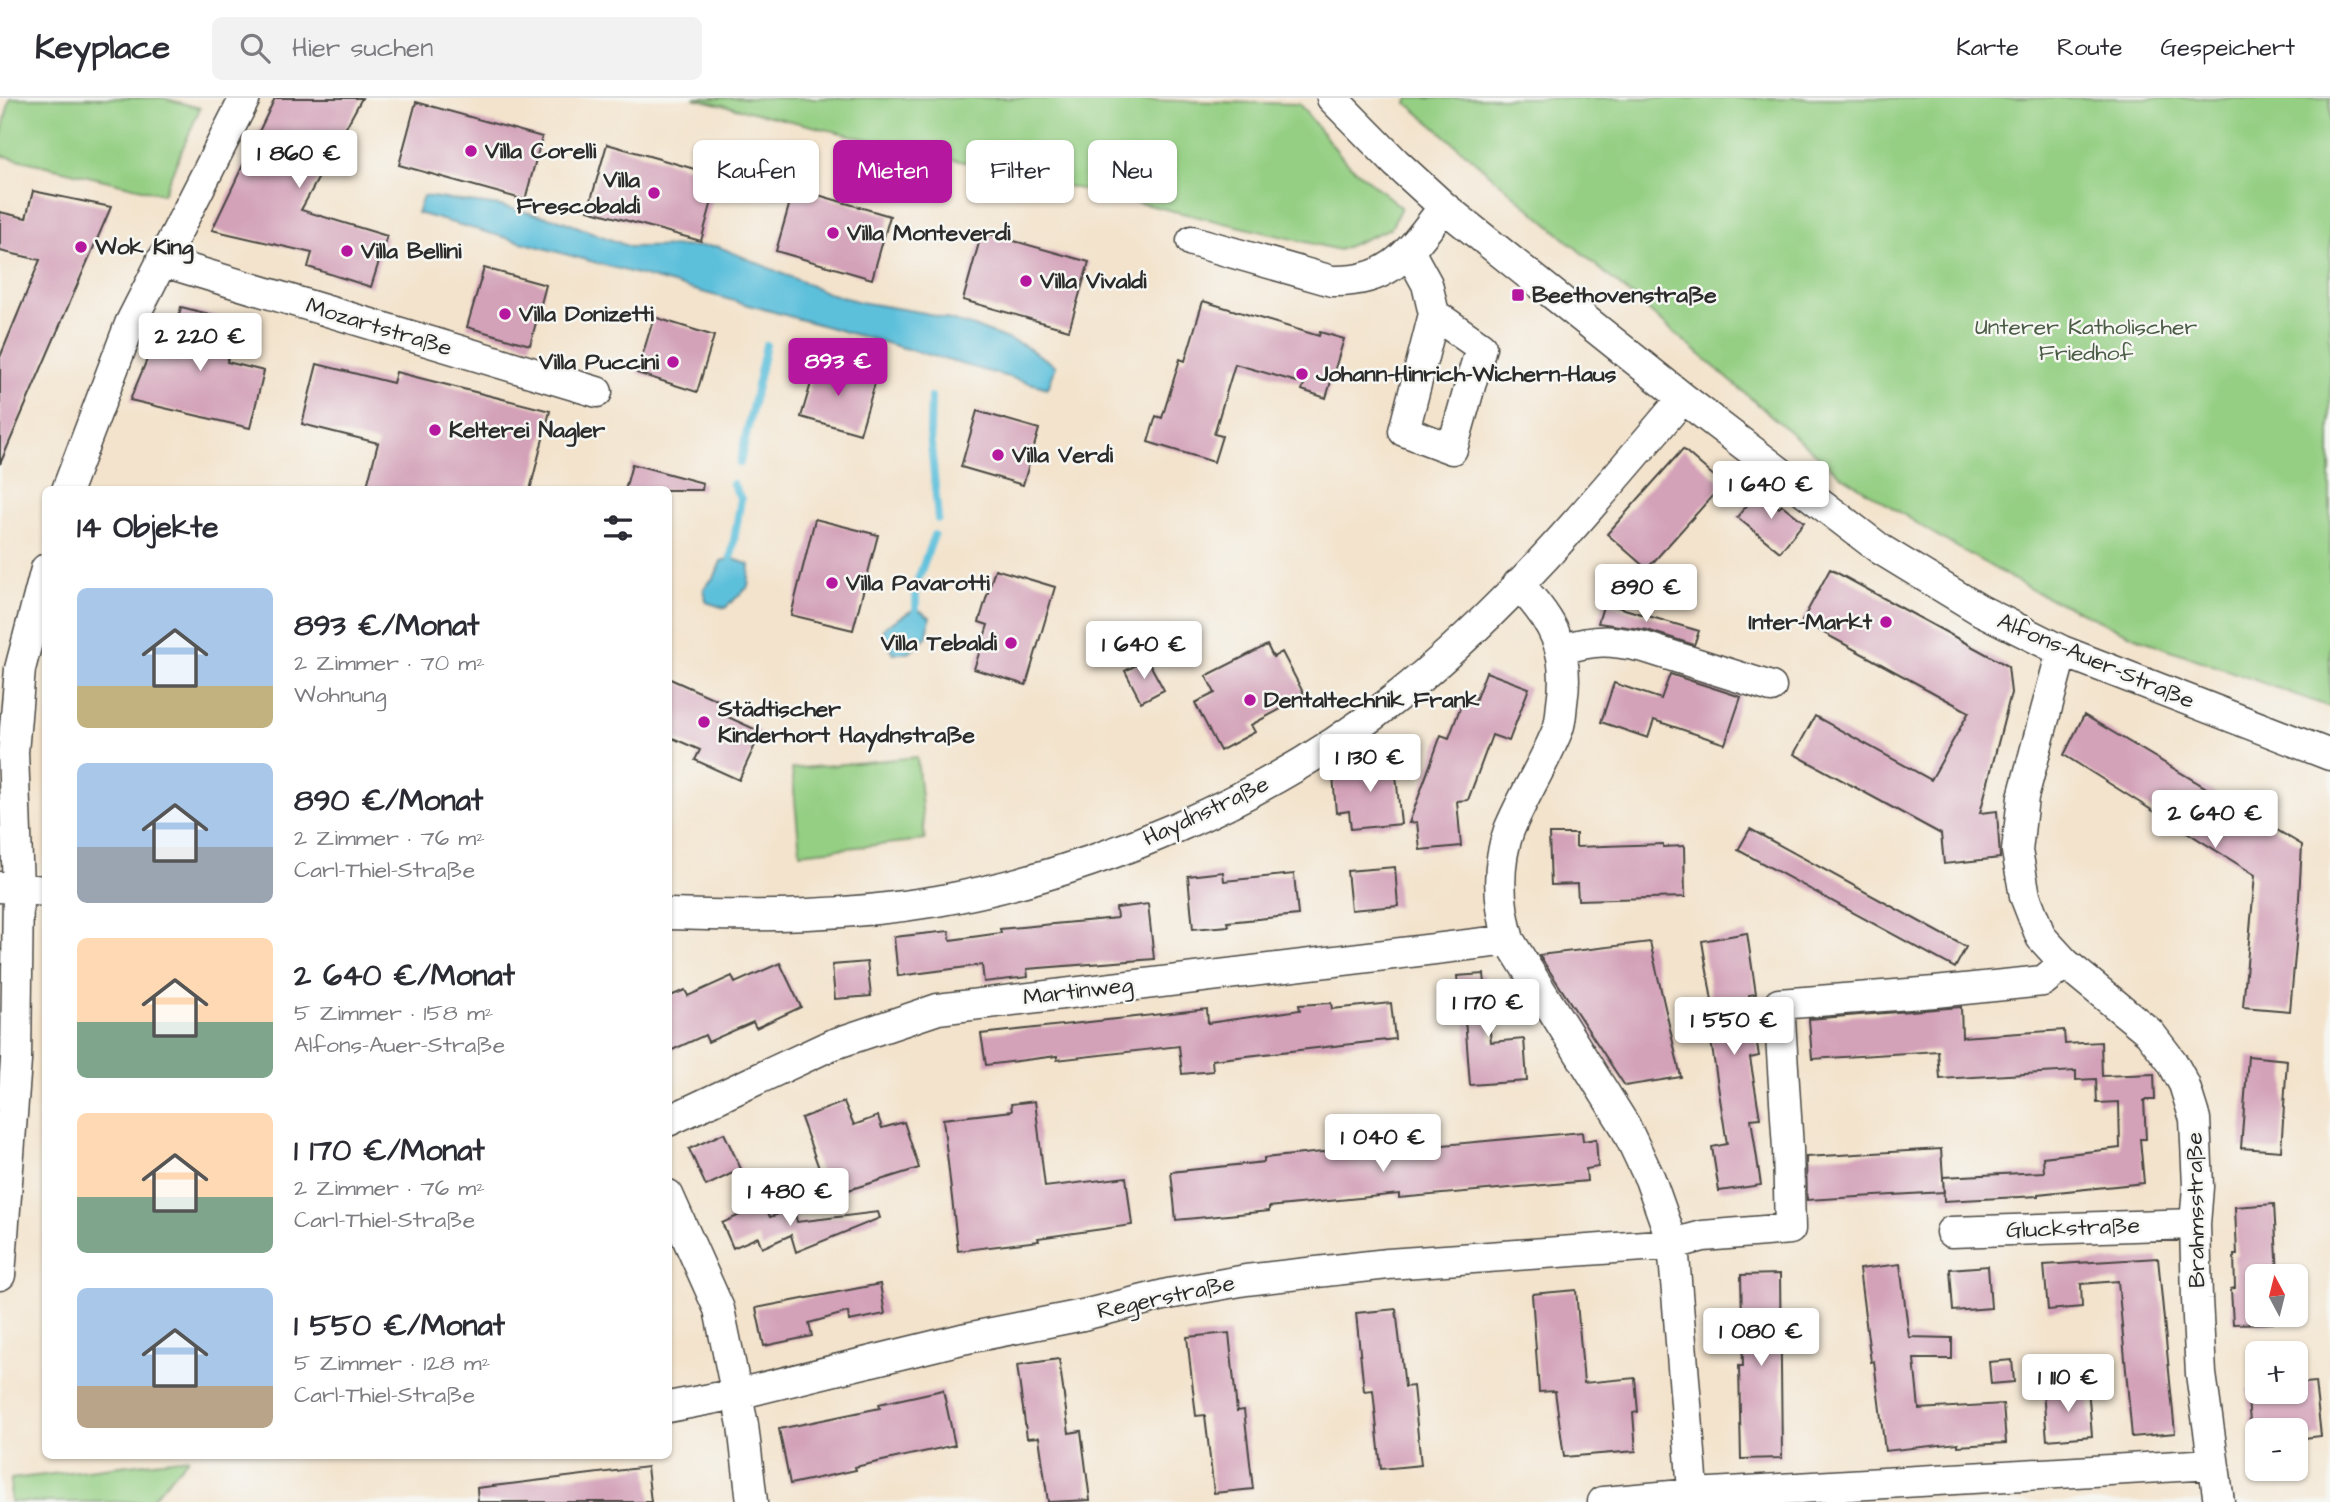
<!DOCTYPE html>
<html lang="de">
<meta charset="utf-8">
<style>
body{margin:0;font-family:"Architects Daughter",sans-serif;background:#f2f2f3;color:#2b2b33;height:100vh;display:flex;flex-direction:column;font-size:26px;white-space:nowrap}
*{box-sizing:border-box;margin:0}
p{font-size:23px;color:#7c7c81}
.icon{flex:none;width:38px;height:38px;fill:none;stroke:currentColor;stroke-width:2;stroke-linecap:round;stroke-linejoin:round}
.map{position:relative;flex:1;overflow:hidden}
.panel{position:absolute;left:42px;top:388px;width:630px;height:973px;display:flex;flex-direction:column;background:#fff;border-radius:10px;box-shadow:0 2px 5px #0004}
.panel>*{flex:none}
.hud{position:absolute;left:693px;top:42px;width:665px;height:63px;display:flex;gap:14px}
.needle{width:46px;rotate:353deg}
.fabs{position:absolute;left:2245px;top:1166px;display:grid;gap:14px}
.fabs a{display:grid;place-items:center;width:63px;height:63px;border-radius:10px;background:#fff;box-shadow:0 2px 5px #0004;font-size:35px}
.price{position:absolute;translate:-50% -60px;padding:0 16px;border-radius:7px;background:#fff;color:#222;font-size:23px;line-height:46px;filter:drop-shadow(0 2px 4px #0008)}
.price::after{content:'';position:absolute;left:50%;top:42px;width:21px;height:16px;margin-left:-10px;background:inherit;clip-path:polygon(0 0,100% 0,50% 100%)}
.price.selected{background:#b5179e;color:#fff}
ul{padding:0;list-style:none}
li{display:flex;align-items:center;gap:21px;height:175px;padding:0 35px}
li span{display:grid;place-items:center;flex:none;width:196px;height:140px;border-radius:10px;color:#555}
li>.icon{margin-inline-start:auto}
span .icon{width:84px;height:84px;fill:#fffc;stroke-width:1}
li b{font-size:30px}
h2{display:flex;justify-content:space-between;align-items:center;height:84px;padding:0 35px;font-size:30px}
.chip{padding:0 24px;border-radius:10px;background:#fff;box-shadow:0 2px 5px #0004;font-size:24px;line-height:63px}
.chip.selected{background:#b5179e;color:#fff}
header{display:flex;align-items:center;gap:42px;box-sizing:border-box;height:98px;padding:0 35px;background:#fff;border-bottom:2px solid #e1e1e2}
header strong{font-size:33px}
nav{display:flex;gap:38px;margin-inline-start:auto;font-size:24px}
.search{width:490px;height:63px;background:#f2f2f3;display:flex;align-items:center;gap:18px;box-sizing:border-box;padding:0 24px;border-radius:10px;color:#7c7c81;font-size:26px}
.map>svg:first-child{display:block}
.green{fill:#94cf83;stroke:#607d57;stroke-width:2}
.water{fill:#5dc0db;stroke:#447683;stroke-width:2}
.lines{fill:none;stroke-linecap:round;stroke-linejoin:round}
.stream{stroke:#5dc0db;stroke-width:8}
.building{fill:#d3a1b8}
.minor-casing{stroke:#494743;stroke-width:33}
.minor{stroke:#fff;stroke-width:30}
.poi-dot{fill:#b5179e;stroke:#f6f6f2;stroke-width:2.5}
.labels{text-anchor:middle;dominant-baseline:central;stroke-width:5;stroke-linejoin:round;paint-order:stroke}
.poi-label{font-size:23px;font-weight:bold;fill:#2b2b2b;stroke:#f6f6f2;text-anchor:start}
.street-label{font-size:23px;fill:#2b2b2b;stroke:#f6f6f2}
.park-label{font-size:23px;fill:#4a5c45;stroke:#f6f6f2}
</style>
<header>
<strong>Keyplace</strong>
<div class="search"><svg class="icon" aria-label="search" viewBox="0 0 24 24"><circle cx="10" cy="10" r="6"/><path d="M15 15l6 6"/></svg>Hier suchen</div>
<nav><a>Karte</a><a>Route</a><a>Gespeichert</a></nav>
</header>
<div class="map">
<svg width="2330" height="1404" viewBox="0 0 2330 1404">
<rect width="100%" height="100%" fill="#f6f6f2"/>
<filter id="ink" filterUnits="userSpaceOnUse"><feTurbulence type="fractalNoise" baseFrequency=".0143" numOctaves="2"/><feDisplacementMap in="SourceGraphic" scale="14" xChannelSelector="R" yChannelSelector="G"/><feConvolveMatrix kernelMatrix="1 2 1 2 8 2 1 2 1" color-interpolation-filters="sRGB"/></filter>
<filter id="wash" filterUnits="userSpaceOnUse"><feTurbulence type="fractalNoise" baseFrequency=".00686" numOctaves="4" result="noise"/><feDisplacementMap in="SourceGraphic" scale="28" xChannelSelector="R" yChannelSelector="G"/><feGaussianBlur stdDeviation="1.57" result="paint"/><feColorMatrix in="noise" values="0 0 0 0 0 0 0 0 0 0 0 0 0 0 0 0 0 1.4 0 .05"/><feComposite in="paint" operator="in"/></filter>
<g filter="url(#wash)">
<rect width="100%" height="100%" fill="#f3e3cc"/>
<path class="green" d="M 10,0 L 163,0 L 200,10 L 163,96 L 0,57 L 0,43 Z
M 693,0 L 1139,0 L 1140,2 L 1299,6 L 1346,64 L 1401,109 L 1391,130 L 1339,152 Z
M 1409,0 L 2330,0 L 2330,609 L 2140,541 L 2034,493 L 1934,436 L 1839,376 L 1407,5 Z
M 917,659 L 925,742 L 800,755 L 792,671 Z
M 188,1360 L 149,1404 L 10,1404 L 11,1381 Z"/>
<path class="water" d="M 423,98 L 500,108 L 560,122 L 630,149 L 717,148 L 828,195 L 860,204 L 925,215 L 978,230 L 1023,247 L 1056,268 L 1048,290 L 417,115 Z
M 731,460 L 750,467 L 748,489 L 725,510 L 706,504 L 704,490 L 715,478 L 721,463 Z
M 916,510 L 930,519 L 927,538 L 909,555 L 893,555 L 882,536 L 885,529 Z"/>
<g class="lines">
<path class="stream" d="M 931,299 L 930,335 L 938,421
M 740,365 L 766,247
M 731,460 L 741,401 L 733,386
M 916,510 L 916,487 L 934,437"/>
</g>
<g id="blocks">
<path class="building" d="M 275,0 L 362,0 L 301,112 L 387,138 L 371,189 L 308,169 L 312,155 L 212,132 Z
M 416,4 L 542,39 L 525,102 L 399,67 Z
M 607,46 L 719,78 L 701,143 L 588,112 Z
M 794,90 L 890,118 L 872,181 L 776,153 Z
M 33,93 L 111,109 L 0,366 L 0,259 L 40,162 L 0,153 L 0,114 L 26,120 Z
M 982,134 L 1089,164 L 1069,232 L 963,202 Z
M 484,170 L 546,187 L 530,247 L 467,229 Z
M 1203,203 L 1319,238 L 1320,234 L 1344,241 L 1326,300 L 1302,292 L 1304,286 L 1235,266 L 1214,336 L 1222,338 L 1214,364 L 1148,344 L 1156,318 L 1162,320 L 1180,261 L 1185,263 Z
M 181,209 L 237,223 L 227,264 L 264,273 L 250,330 L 130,302 L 153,247 L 171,251 Z
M 654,219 L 714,238 L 697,294 L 637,275 Z
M 817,265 L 876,282 L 860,336 L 801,319 Z
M 317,266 L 393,285 L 396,274 L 550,313 L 530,392 L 366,392 L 378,345 L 302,326 Z
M 977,313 L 1039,331 L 1023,387 L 961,369 Z
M 1683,351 L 1723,386 L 1647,471 L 1607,436 Z
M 632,366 L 703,385 L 702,392 L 625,392 Z
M 1759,393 L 1779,410 L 1782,407 L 1804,424 L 1780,454 L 1737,419 Z
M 815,421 L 878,437 L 853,532 L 791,517 Z
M 995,471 L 1055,489 L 1026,587 L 974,571 L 988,527 L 979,524 Z
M 1830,471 L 2008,568 L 2011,595 L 1980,715 L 1997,713 L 2000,760 L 1944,766 L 1941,736 L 1794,656 L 1815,618 L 1931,682 L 1969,614 L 1802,523 Z
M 1604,505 L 1699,533 L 1694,547 L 1647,532 L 1598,525 Z
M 1267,547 L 1273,559 L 1282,554 L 1305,598 L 1251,627 L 1255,634 L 1220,653 L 1195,605 L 1215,595 L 1206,578 Z
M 1147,561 L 1164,592 L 1141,604 L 1125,573 Z
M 1486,574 L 1529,590 L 1509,643 L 1492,637 L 1468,702 L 1457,703 L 1461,748 L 1420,752 L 1417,724 L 1409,725 L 1441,637 L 1449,640 L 1464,599 L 1475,603 Z
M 1670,576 L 1741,599 L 1725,646 L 1654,622 L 1648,640 L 1601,624 L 1614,585 L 1661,601 Z
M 668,580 L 722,604 L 717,614 L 761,634 L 739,682 L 695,662 L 700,652 L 668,638 Z
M 2084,617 L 2302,747 L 2297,836 L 2290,913 L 2243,909 L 2255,777 L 2064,657 Z
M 1394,658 L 1401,726 L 1351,731 L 1349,713 L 1336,715 L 1333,677 L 1360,674 L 1366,661 Z
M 1750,731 L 1966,849 L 1955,870 L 1738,752 Z
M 1549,736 L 1576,736 L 1576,749 L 1663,746 L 1663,749 L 1684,748 L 1685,799 L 1578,802 L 1577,786 L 1551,787 Z
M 1395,769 L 1398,808 L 1351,812 L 1347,773 Z
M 1223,774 L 1224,783 L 1294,776 L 1298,817 L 1228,824 L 1229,828 L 1193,831 L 1188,778 Z
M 1148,806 L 1154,861 L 1027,871 L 1028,879 L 984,884 L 982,867 L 898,878 L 894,839 L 949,833 L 950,842 L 1001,835 L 1000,831 L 1117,820 L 1116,810 Z
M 1747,835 L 1756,896 L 1749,897 L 1759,958 L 1750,960 L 1760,1020 L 1751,1021 L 1761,1087 L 1719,1093 L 1712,1049 L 1727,1046 L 1705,904 L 1712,903 L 1702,843 Z
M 1650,844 L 1681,979 L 1625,988 L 1539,857 Z
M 867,864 L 871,898 L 835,901 L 832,867 Z
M 780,865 L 801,909 L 756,930 L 753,924 L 708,944 L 705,937 L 668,954 L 668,899 L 685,892 L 688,898 L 732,878 L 735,885 Z
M 1484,876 L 1491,944 L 1524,941 L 1527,983 L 1470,987 L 1464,908 L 1460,909 L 1457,878 Z
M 1331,905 L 1332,911 L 1391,905 L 1395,941 L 1212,962 L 1213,973 L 1182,976 L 1179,948 L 1057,962 L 1057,958 L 986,967 L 981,936 L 1207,911 L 1208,925 L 1300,912 L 1299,907 Z
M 1961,909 L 1962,939 L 2064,932 L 2065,946 L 2101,944 L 2102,978 L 2154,976 L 2155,1002 L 2144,1002 L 2146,1041 L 2140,1041 L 2144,1085 L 2038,1096 L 2038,1098 L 1944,1103 L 1943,1079 L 2044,1074 L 2043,1059 L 2120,1050 L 2119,1004 L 2097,1005 L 2096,981 L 2076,982 L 2076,973 L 1940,981 L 1938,953 L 1812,961 L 1809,921 Z
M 2248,958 L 2287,962 L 2281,1053 L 2241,1050 Z
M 1035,1003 L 1045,1089 L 1126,1079 L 1132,1127 L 1038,1140 L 1039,1143 L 958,1153 L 943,1021 L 1012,1013 L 1011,1006 Z
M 844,1004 L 854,1027 L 878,1018 L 882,1030 L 904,1024 L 919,1070 L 829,1098 L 801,1020 Z
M 1582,1034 L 1583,1043 L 1596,1041 L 1598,1069 L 1586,1071 L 1587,1083 L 1399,1100 L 1399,1096 L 1269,1109 L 1269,1113 L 1176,1122 L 1171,1074 L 1264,1064 L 1264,1060 L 1333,1053 L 1358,1051 L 1358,1055 Z
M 724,1035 L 741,1071 L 706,1088 L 689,1051 Z
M 1941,1051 L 1944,1094 L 1807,1102 L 1806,1059 Z
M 764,1106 L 770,1119 L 794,1111 L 797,1124 L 878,1114 L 880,1120 L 796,1154 L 791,1137 L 762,1150 L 758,1139 L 733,1150 L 722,1125 Z
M 2274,1106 L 2278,1178 L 2258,1178 L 2258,1216 L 2272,1216 L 2273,1225 L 2233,1226 L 2231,1191 L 2235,1190 L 2234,1157 L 2237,1157 L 2235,1109 Z
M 2158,1160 L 2175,1335 L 2132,1339 L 2118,1183 L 2081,1186 L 2082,1209 L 2048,1212 L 2044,1167 Z
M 1900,1166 L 1909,1239 L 1952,1240 L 1952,1261 L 1914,1261 L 1919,1311 L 2003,1306 L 2006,1345 L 1958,1348 L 1958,1345 L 1885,1353 L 1874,1263 L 1871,1264 L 1859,1171 Z
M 1988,1168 L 1991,1210 L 1953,1213 L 1950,1171 Z
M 1780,1176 L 1782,1360 L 1741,1361 L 1739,1268 L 1743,1268 L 1741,1177 Z
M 880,1186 L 885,1216 L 849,1223 L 848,1214 L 809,1225 L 812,1238 L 764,1248 L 756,1210 Z
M 1576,1192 L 1584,1285 L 1635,1280 L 1638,1314 L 1633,1315 L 1636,1353 L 1564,1359 L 1555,1293 L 1539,1294 L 1532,1196 Z
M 1396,1211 L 1405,1289 L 1413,1288 L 1421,1367 L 1381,1371 L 1373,1292 L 1364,1293 L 1356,1215 Z
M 1229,1235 L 1237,1313 L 1244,1312 L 1253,1391 L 1214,1395 L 1205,1317 L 1196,1318 L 1187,1239 Z
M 1059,1261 L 1069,1335 L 1081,1333 L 1090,1402 L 1048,1404 L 1039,1339 L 1027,1340 L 1017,1267 Z
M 2012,1262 L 2014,1284 L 1991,1286 L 1989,1264 Z
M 2315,1284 L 2321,1338 L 2296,1341 L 2296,1332 L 2258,1332 L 2258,1345 L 2252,1345 L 2247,1291 L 2296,1293 L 2296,1286 Z
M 2088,1289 L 2092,1338 L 2047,1342 L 2043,1293 Z
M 943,1292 L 955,1347 L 855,1369 L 856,1372 L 790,1386 L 779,1331 L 880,1310 L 879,1306 Z
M 647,1369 L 651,1404 L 478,1404 L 477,1390 Z"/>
</g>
</g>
<g filter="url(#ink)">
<use href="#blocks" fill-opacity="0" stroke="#494743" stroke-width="2"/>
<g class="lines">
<g class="minor-casing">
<path id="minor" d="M 1332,0 L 1396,65 L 1444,109 L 1683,300 L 1880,451 L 1980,512 L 2062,553 L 2330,657
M 1192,143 L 1332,183 C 1393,185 1410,152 1444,109
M 1409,153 L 1427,186 L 1434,216 L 1404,333 L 1452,351 L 1481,249 L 1434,216
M 161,163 L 597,294
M 67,392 L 130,226 L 245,0
M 1518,486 C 1554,523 1570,553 1562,605 C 1561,614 1561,623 1558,631 C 1544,666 1523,698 1509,732 C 1496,768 1499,807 1509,842 L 1625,1028 L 1650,1081 L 1673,1146 L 1694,1404
M 1562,551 C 1597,541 1608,542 1644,549 L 1771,589
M 2062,553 L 2023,699 L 2017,753 L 2025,798 L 2041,839 L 2065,865 L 2149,934 L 2172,964 L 2184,986 L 2195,1021 L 2198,1089 L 2195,1126 L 2197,1201 L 2201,1276 L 2219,1404
M 0,789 L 46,793
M 668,816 C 758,819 848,818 937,803 C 1094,775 1268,701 1393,602 C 1501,517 1595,405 1683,300
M 668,1023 L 831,947 L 938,911 L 1509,842
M 668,1097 L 719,1211 L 743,1327 L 752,1404
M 1951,1134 L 2195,1126
M 0,1177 L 16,963 L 18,790 L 13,654 L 20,571 L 46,471
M 668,1309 L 737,1296 L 962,1241 L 1083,1217 L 1168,1196 L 1246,1182 L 1388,1166 L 1673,1146 L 1703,1138 L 1790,1131 L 1788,1051 L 1779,906 L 1935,894 L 2043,883 L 2065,865
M 1603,1404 L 1694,1396 L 2213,1366"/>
</g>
<use href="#minor" class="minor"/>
</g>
</g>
<g class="poi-dot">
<circle cx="471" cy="53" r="7"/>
<circle cx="654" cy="95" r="7"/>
<circle cx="833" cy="135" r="7"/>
<circle cx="81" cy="149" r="7"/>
<circle cx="347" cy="153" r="7"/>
<circle cx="1026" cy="183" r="7"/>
<rect x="1511" y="190" width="14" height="14" rx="3.5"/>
<circle cx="505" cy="216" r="7"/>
<circle cx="673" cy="264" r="7"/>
<circle cx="1302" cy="276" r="7"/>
<circle cx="435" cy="332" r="7"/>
<circle cx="998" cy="357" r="7"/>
<circle cx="832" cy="485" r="7"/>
<circle cx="1886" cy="524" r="7"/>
<circle cx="1011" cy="545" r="7"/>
<circle cx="1250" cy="602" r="7"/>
<circle cx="704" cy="624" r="7"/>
</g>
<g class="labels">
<g class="poi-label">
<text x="485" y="53">Villa Corelli</text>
<text x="640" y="82" text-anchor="end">Villa<tspan x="640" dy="26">Frescobaldi</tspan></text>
<text x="847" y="135">Villa Monteverdi</text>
<text x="95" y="149">Wok King</text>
<text x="361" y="153">Villa Bellini</text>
<text x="1040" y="183">Villa Vivaldi</text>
<text x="1532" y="197">Beethovenstraße</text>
<text x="519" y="216">Villa Donizetti</text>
<text x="659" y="264" text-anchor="end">Villa Puccini</text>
<text x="1316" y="276">Johann-Hinrich-Wichern-Haus</text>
<text x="449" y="332">Kelterei Nagler</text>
<text x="1012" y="357">Villa Verdi</text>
<text x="846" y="485">Villa Pavarotti</text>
<text x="1872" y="524" text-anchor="end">Inter-Markt</text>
<text x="997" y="545" text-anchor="end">Villa Tebaldi</text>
<text x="1264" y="602">Dentaltechnik Frank</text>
<text x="718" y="611">Städtischer<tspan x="718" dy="26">Kinderhort Haydnstraße</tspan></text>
</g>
<g class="street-label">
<text transform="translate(379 229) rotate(17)">Mozartstraße</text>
<text transform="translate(2096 563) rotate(23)">Alfons-Auer-Straße</text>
<text transform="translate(1206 713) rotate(-25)">Haydnstraße</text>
<text transform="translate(1078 893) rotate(-7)">Martinweg</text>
<text transform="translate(2196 1112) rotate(-91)">Brahmsstraße</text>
<text transform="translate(2073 1130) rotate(-2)">Gluckstraße</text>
<text transform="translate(1166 1199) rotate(-12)">Regerstraße</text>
</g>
<g class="park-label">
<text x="2086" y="229">Unterer Katholischer<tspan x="2086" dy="26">Friedhof</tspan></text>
</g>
</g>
</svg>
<div class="fabs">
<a><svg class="needle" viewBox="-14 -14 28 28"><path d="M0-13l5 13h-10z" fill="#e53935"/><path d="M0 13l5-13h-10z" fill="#7c7c81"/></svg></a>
<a>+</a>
<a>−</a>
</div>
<b class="price" style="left:299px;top:92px">1 860 €</b>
<b class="price" style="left:200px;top:275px">2 220 €</b>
<b class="price selected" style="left:838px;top:300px">893 €</b>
<b class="price" style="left:1771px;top:423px">1 640 €</b>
<b class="price" style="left:1646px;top:526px">890 €</b>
<b class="price" style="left:1144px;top:583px">1 640 €</b>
<b class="price" style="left:1370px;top:696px">1 130 €</b>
<b class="price" style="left:2215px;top:752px">2 640 €</b>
<b class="price" style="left:1488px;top:941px">1 170 €</b>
<b class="price" style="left:1734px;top:959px">1 550 €</b>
<b class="price" style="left:1383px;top:1076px">1 040 €</b>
<b class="price" style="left:790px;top:1130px">1 480 €</b>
<b class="price" style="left:1761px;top:1270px">1 080 €</b>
<b class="price" style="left:2068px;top:1316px">1 110 €</b>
<div class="hud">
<a class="chip">Kaufen</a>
<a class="chip selected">Mieten</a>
<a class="chip">Filter</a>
<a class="chip">Neu</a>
</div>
<section class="panel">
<h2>14 Objekte<svg class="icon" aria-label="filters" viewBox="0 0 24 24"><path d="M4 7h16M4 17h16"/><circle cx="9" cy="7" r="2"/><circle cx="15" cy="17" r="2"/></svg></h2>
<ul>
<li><span style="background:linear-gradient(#a9c7e8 70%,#c2b280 0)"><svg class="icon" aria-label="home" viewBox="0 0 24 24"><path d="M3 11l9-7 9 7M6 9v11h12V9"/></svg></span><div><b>893 €/Monat</b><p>2 Zimmer · 70 m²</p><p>Wohnung</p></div></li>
<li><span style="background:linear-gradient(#a9c7e8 60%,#9aa5b1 0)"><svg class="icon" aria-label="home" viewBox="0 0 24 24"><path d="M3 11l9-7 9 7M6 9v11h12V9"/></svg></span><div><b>890 €/Monat</b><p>2 Zimmer · 76 m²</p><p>Carl-Thiel-Straße</p></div></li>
<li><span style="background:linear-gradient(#ffd9b3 60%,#7fa58c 0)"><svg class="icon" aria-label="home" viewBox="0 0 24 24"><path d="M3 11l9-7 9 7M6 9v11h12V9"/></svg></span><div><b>2 640 €/Monat</b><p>5 Zimmer · 158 m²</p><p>Alfons-Auer-Straße</p></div></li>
<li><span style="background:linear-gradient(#ffd9b3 60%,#7fa58c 0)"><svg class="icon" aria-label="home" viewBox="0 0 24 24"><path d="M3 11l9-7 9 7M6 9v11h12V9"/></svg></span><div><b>1 170 €/Monat</b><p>2 Zimmer · 76 m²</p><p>Carl-Thiel-Straße</p></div></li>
<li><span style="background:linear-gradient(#a9c7e8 70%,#b9a48a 0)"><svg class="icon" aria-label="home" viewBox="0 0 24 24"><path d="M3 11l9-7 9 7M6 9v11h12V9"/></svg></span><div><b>1 550 €/Monat</b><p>5 Zimmer · 128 m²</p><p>Carl-Thiel-Straße</p></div></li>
</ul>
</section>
</div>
